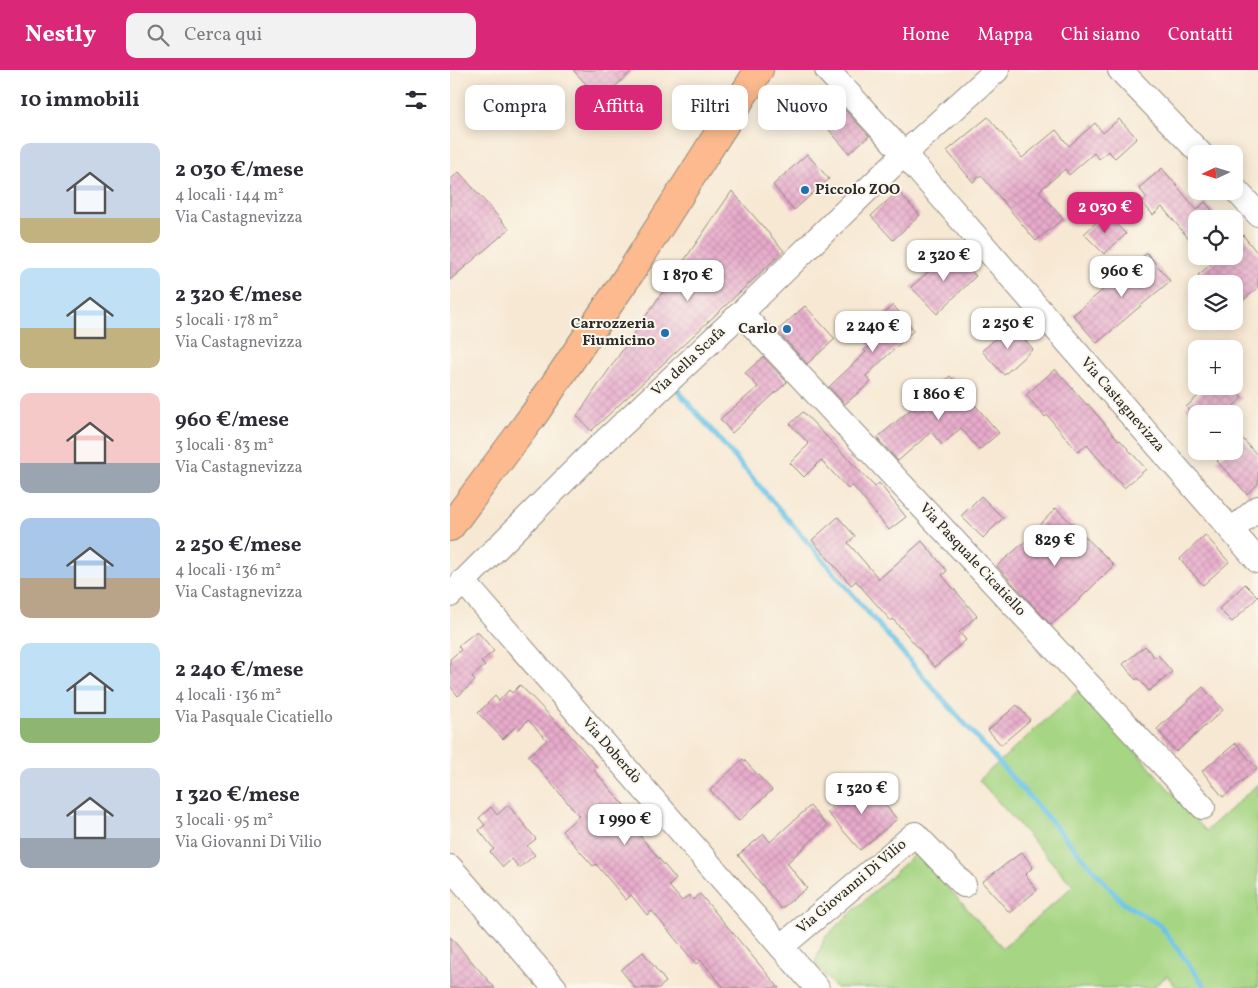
<!DOCTYPE html>
<html lang="it">
<meta charset="utf-8">
<style>
body{margin:0;font-family:Vollkorn,serif;background:#f2f2f3;color:#2b2b33;height:100vh;display:flex;flex-direction:column;font-size:19px;white-space:nowrap}
*{box-sizing:border-box;margin:0}
p{font-size:16px;color:#7c7c81}
.icon{flex:none;width:28px;height:28px;fill:none;stroke:currentColor;stroke-width:2;stroke-linecap:round;stroke-linejoin:round}
.map{position:relative;flex:1;overflow:hidden}
.sheet{display:flex;flex-direction:column;background:#fff;width:450px}
.sheet>*{flex:none}
.guide{position:absolute;left:15px;top:15px;width:475px;height:45px;display:flex;gap:10px}
.needle{width:32px;rotate:266deg}
.controls{position:absolute;left:738px;top:75px;display:grid;gap:10px}
.controls a{display:grid;place-items:center;width:55px;height:55px;border-radius:10px;background:#fff;box-shadow:0 2px 12px #0003;font-size:25px}
.price{position:absolute;translate:-50% -42px;padding:0 11px;border-radius:10px;background:#fff;color:#222;font-size:16px;line-height:32px;filter:drop-shadow(0 1px 2px #0008)}
.price::after{content:'';position:absolute;left:50%;top:30px;width:15px;height:11px;margin-left:-8px;background:inherit;clip-path:polygon(0 0,100% 0,50% 100%)}
.price.on{background:#db2777;color:#fff}
ul{padding:0;list-style:none}
li{display:flex;align-items:center;gap:15px;height:125px;padding:0 20px}
li span{display:grid;place-items:center;flex:none;width:140px;height:100px;border-radius:10px;color:#555}
li>.icon{margin-inline-start:auto}
span .icon{width:60px;height:60px;fill:#fffc;stroke-width:1}
li b{font-size:21px}
h2{display:flex;justify-content:space-between;align-items:center;height:60px;padding:0 20px;font-size:21px}
.tag{padding:0 18px;border-radius:10px;background:#fff;box-shadow:0 2px 12px #0003;font-size:18px;line-height:45px}
.tag.on{background:#db2777;color:#fff}
header{display:flex;align-items:center;gap:30px;box-sizing:border-box;height:70px;padding:0 25px;background:#db2777;color:#fff}
header strong{font-size:24px}
nav{display:flex;gap:28px;margin-inline-start:auto;font-size:18px}
.search{width:350px;height:45px;background:#f2f2f3;display:flex;align-items:center;gap:12px;box-sizing:border-box;padding:0 18px;border-radius:10px;color:#7c7c81;font-size:19px}
main{display:flex;flex:1;min-height:0}
.map>svg:first-child{display:block}
.grass{fill:#a6d583;stroke:#688057}
.lines{fill:none;stroke-linecap:round;stroke-linejoin:round}
.stream{stroke:#6ac4e7;stroke-width:5}
.building{fill:url(#building-cross-hatch)}
.minor-casing{stroke:#918a7f;stroke-width:26}
.major-casing{stroke:#918a7f;stroke-width:30}
.minor{stroke:#fff;stroke-width:24}
.major{stroke:#fcba8e;stroke-width:28}
.poi-dot{fill:#1f6fb2;stroke:#fbf7ec;stroke-width:2}
.labels{text-anchor:middle;dominant-baseline:central;stroke-width:4;stroke-linejoin:round;paint-order:stroke}
.poi-label{font-size:15px;font-weight:bold;fill:#2b2b2b;stroke:#fbf7ec;text-anchor:end}
.street-label{font-size:15px;fill:#2b2b2b;stroke:#fbf7ec}
</style>
<header>
<strong>Nestly</strong>
<div class="search"><svg class="icon" aria-label="search" viewBox="0 0 24 24"><circle cx="10" cy="10" r="6"/><path d="M15 15l6 6"/></svg>Cerca qui</div>
<nav><a>Home</a><a>Mappa</a><a>Chi siamo</a><a>Contatti</a></nav>
</header>
<main>
<section class="sheet">
<h2>10 immobili<svg class="icon" aria-label="filters" viewBox="0 0 24 24"><path d="M4 7h16M4 17h16"/><circle cx="9" cy="7" r="2"/><circle cx="15" cy="17" r="2"/></svg></h2>
<ul>
<li><span style="background:linear-gradient(#c9d6e8 75%,#c2b280 0)"><svg class="icon" aria-label="home" viewBox="0 0 24 24"><path d="M3 11l9-7 9 7M6 9v11h12V9"/></svg></span><div><b>2 030 €/mese</b><p>4 locali · 144 m²</p><p>Via Castagnevizza</p></div></li>
<li><span style="background:linear-gradient(#bfe0f5 60%,#c2b280 0)"><svg class="icon" aria-label="home" viewBox="0 0 24 24"><path d="M3 11l9-7 9 7M6 9v11h12V9"/></svg></span><div><b>2 320 €/mese</b><p>5 locali · 178 m²</p><p>Via Castagnevizza</p></div></li>
<li><span style="background:linear-gradient(#f6c9c9 70%,#9aa5b1 0)"><svg class="icon" aria-label="home" viewBox="0 0 24 24"><path d="M3 11l9-7 9 7M6 9v11h12V9"/></svg></span><div><b>960 €/mese</b><p>3 locali · 83 m²</p><p>Via Castagnevizza</p></div></li>
<li><span style="background:linear-gradient(#a9c7e8 60%,#b9a48a 0)"><svg class="icon" aria-label="home" viewBox="0 0 24 24"><path d="M3 11l9-7 9 7M6 9v11h12V9"/></svg></span><div><b>2 250 €/mese</b><p>4 locali · 136 m²</p><p>Via Castagnevizza</p></div></li>
<li><span style="background:linear-gradient(#bfe0f5 75%,#8fb573 0)"><svg class="icon" aria-label="home" viewBox="0 0 24 24"><path d="M3 11l9-7 9 7M6 9v11h12V9"/></svg></span><div><b>2 240 €/mese</b><p>4 locali · 136 m²</p><p>Via Pasquale Cicatiello</p></div></li>
<li><span style="background:linear-gradient(#c9d6e8 70%,#9aa5b1 0)"><svg class="icon" aria-label="home" viewBox="0 0 24 24"><path d="M3 11l9-7 9 7M6 9v11h12V9"/></svg></span><div><b>1 320 €/mese</b><p>3 locali · 95 m²</p><p>Via Giovanni Di Vilio</p></div></li>
</ul>
</section>
<div class="map">
<svg width="808" height="918" viewBox="0 0 808 918">
<defs>
<pattern id="building-cross-hatch" width="8" height="8" patternUnits="userSpaceOnUse" patternTransform="scale(1.25)"><rect width="8" height="8" fill="#e7aacb"/><path d="M0 0l8 8M0 8l8-8" fill="none" stroke="#c692ae"/></pattern>
</defs>
<rect width="100%" height="100%" fill="#fbf7ec"/>
<filter id="ink" filterUnits="userSpaceOnUse"><feTurbulence type="fractalNoise" baseFrequency=".02" numOctaves="2"/><feDisplacementMap in="SourceGraphic" scale="10" xChannelSelector="R" yChannelSelector="G"/><feConvolveMatrix kernelMatrix="1 2 1 2 8 2 1 2 1" color-interpolation-filters="sRGB"/></filter>
<filter id="wash" filterUnits="userSpaceOnUse"><feTurbulence type="fractalNoise" baseFrequency=".0096" numOctaves="4" result="noise"/><feDisplacementMap in="SourceGraphic" scale="20" xChannelSelector="R" yChannelSelector="G"/><feGaussianBlur stdDeviation="1.12" result="paint"/><feColorMatrix in="noise" values="0 0 0 0 0 0 0 0 0 0 0 0 0 0 0 0 0 1.4 0 .05"/><feComposite in="paint" operator="in"/></filter>
<g filter="url(#wash)">
<rect width="100%" height="100%" fill="#f7e8d3"/>
<path class="grass" d="M 630,619 L 756,761 L 808,714 L 808,917 L 807,918 L 727,918 L 717,906 L 702,918 L 386,918 L 365,893 L 375,867 L 466,783 L 553,878 L 623,816 L 529,710 Z"/>
<g class="lines">
<path class="stream" d="M 227,320 L 477,611 L 673,833 L 710,855 L 756,918"/>
</g>
<g id="blocks">
<path class="building" d="M 123,0 L 183,0 L 151,30 Z
M 385,29 L 419,66 L 399,83 L 366,45 Z
M 538,47 L 572,88 L 606,60 L 619,76 L 645,53 L 653,63 L 669,49 L 687,68 L 665,88 L 658,81 L 649,89 L 644,83 L 619,105 L 615,99 L 589,121 L 613,149 L 586,171 L 531,105 L 523,112 L 497,81 Z
M 357,84 L 379,109 L 344,140 L 323,115 Z
M 712,98 L 747,140 L 755,132 L 770,149 L 746,149 L 746,177 L 712,137 L 703,145 L 692,132 L 697,128 L 689,118 Z
M 9,102 L 59,159 L 0,210 L 0,110 Z
M 282,121 L 334,181 L 141,361 L 127,346 Z
M 448,121 L 470,145 L 443,170 L 421,146 Z
M 656,143 L 676,164 L 654,184 L 634,164 Z
M 793,165 L 808,184 L 808,218 L 784,238 L 784,214 L 756,214 L 748,205 L 771,186 L 784,186 L 784,172 Z
M 502,181 L 526,206 L 487,244 L 461,217 Z
M 697,183 L 720,211 L 647,273 L 623,245 Z
M 443,235 L 464,260 L 416,306 L 421,312 L 395,334 L 379,317 L 416,282 L 414,280 L 420,276 L 410,266 Z
M 355,236 L 385,269 L 357,294 L 327,261 Z
M 561,255 L 583,279 L 554,305 L 532,281 Z
M 313,287 L 337,312 L 282,363 L 270,349 L 308,317 L 295,303 Z
M 605,299 L 637,335 L 638,334 L 669,371 L 670,370 L 696,399 L 674,418 L 637,375 L 628,382 L 597,345 L 595,347 L 576,325 Z
M 500,306 L 549,363 L 529,380 L 511,358 L 492,375 L 481,362 L 448,391 L 427,368 Z
M 759,316 L 782,316 L 792,328 L 775,344 L 742,344 L 736,337 Z
M 353,342 L 425,417 L 429,413 L 456,447 L 439,460 L 402,415 L 398,419 L 371,390 L 354,407 L 340,393 L 359,374 L 340,354 Z
M 792,368 L 808,386 L 808,414 L 797,424 L 767,391 L 778,381 L 784,381 L 784,376 Z
M 531,426 L 553,448 L 533,468 L 511,446 Z
M 606,438 L 664,495 L 625,534 L 601,555 L 547,496 L 585,463 L 584,461 Z
M 388,447 L 405,466 L 398,473 L 429,509 L 472,471 L 497,501 L 492,505 L 527,546 L 509,562 L 516,570 L 485,597 L 443,549 L 441,551 L 406,511 L 401,515 L 362,470 Z
M 755,465 L 779,492 L 753,515 L 730,489 Z
M 795,514 L 808,527 L 782,552 L 769,539 Z
M 27,561 L 44,581 L 31,592 L 35,596 L 22,607 L 25,611 L 8,626 L 0,616 L 0,589 L 11,580 L 8,576 Z
M 695,576 L 705,588 L 708,585 L 722,602 L 699,621 L 688,608 L 686,610 L 673,594 Z
M 70,615 L 112,658 L 113,657 L 147,697 L 144,700 L 191,755 L 185,760 L 226,809 L 219,816 L 232,831 L 239,825 L 243,830 L 250,824 L 329,918 L 274,918 L 251,890 L 246,894 L 202,841 L 197,845 L 181,825 L 176,830 L 146,794 L 143,796 L 112,761 L 129,746 L 78,686 L 97,670 L 78,650 L 68,660 L 65,657 L 53,669 L 28,643 L 45,626 L 49,631 L 59,620 L 62,623 Z
M 753,617 L 773,640 L 726,682 L 707,659 Z
M 567,635 L 580,650 L 551,675 L 538,660 Z
M 786,673 L 807,699 L 773,727 L 752,701 Z
M 293,689 L 322,720 L 289,751 L 260,720 Z
M 414,710 L 447,749 L 410,780 L 377,742 Z
M 58,735 L 86,769 L 77,776 L 85,785 L 69,798 L 62,789 L 53,797 L 40,782 L 44,779 L 29,760 L 35,755 L 29,748 L 41,737 L 47,745 Z
M 360,736 L 377,756 L 337,793 L 357,818 L 331,839 L 288,785 L 314,764 L 320,772 Z
M 572,782 L 583,797 L 575,805 L 587,820 L 560,843 L 532,812 Z
M 0,867 L 45,918 L 0,918 Z
M 193,882 L 216,912 L 209,918 L 185,918 L 171,900 Z"/>
</g>
</g>
<g filter="url(#ink)">
<use href="#blocks" fill-opacity="0" stroke="#918a7f" stroke-width="1"/>
<g class="lines">
<g class="minor-casing">
<path id="minor" d="M 377,0 L 454,84 L 808,491
M 670,0 L 751,84
M 784,118 L 808,144
M 291,243 L 753,737
M 782,460 L 808,438
M 13,511 L 367,918
M 0,525 L 139,386 L 291,243 L 454,84 L 547,0
M 0,797 L 105,918
M 331,877 L 465,764 L 514,815"/>
</g>
<g class="major-casing">
<path id="major" d="M 0,457 L 85,343 L 180,203 L 309,0"/>
</g>
<use href="#minor" class="minor"/>
<use href="#major" class="major"/>
</g>
</g>
<g class="poi-dot">
<circle cx="355" cy="120" r="5"/>
<circle cx="337" cy="259" r="5"/>
<circle cx="215" cy="263" r="5"/>
</g>
<g class="labels">
<g class="poi-label">
<text x="365" y="120" text-anchor="start">Piccolo ZOO</text>
<text x="205" y="254">Carrozzeria<tspan x="205" dy="17">Fiumicino</tspan></text>
<text x="327" y="259">Carlo</text>
</g>
<g class="street-label">
<text transform="translate(239 292) rotate(-43)">Via della Scafa</text>
<text transform="translate(672 335) rotate(49)">Via Castagnevizza</text>
<text transform="translate(522 490) rotate(47)">Via Pasquale Cicatiello</text>
<text transform="translate(161 681) rotate(49)">Via Doberdò</text>
<text transform="translate(402 817) rotate(-40)">Via Giovanni Di Vilio</text>
</g>
</g>
</svg>
<div class="controls">
<a><svg class="needle" viewBox="-14 -14 28 28"><path d="M0-13l5 13h-10z" fill="#e53935"/><path d="M0 13l5-13h-10z" fill="#7c7c81"/></svg></a>
<a><svg class="icon" aria-label="locate" viewBox="0 0 24 24"><circle cx="12" cy="12" r="6"/><path d="M12 2v4M12 18v4M2 12h4M18 12h4"/></svg></a>
<a><svg class="icon" aria-label="layers" viewBox="0 0 24 24"><path d="M12 4l9 5-9 5-9-5zM3 14l9 5 9-5"/></svg></a>
<a>+</a>
<a>−</a>
</div>
<b class="price on" style="left:655px;top:164px">2 030 €</b>
<b class="price" style="left:494px;top:212px">2 320 €</b>
<b class="price" style="left:672px;top:228px">960 €</b>
<b class="price" style="left:238px;top:232px">1 870 €</b>
<b class="price" style="left:558px;top:280px">2 250 €</b>
<b class="price" style="left:423px;top:283px">2 240 €</b>
<b class="price" style="left:489px;top:351px">1 860 €</b>
<b class="price" style="left:605px;top:497px">829 €</b>
<b class="price" style="left:412px;top:745px">1 320 €</b>
<b class="price" style="left:175px;top:776px">1 990 €</b>
<div class="guide">
<a class="tag">Compra</a>
<a class="tag on">Affitta</a>
<a class="tag">Filtri</a>
<a class="tag">Nuovo</a>
</div>
</div>
</main>
